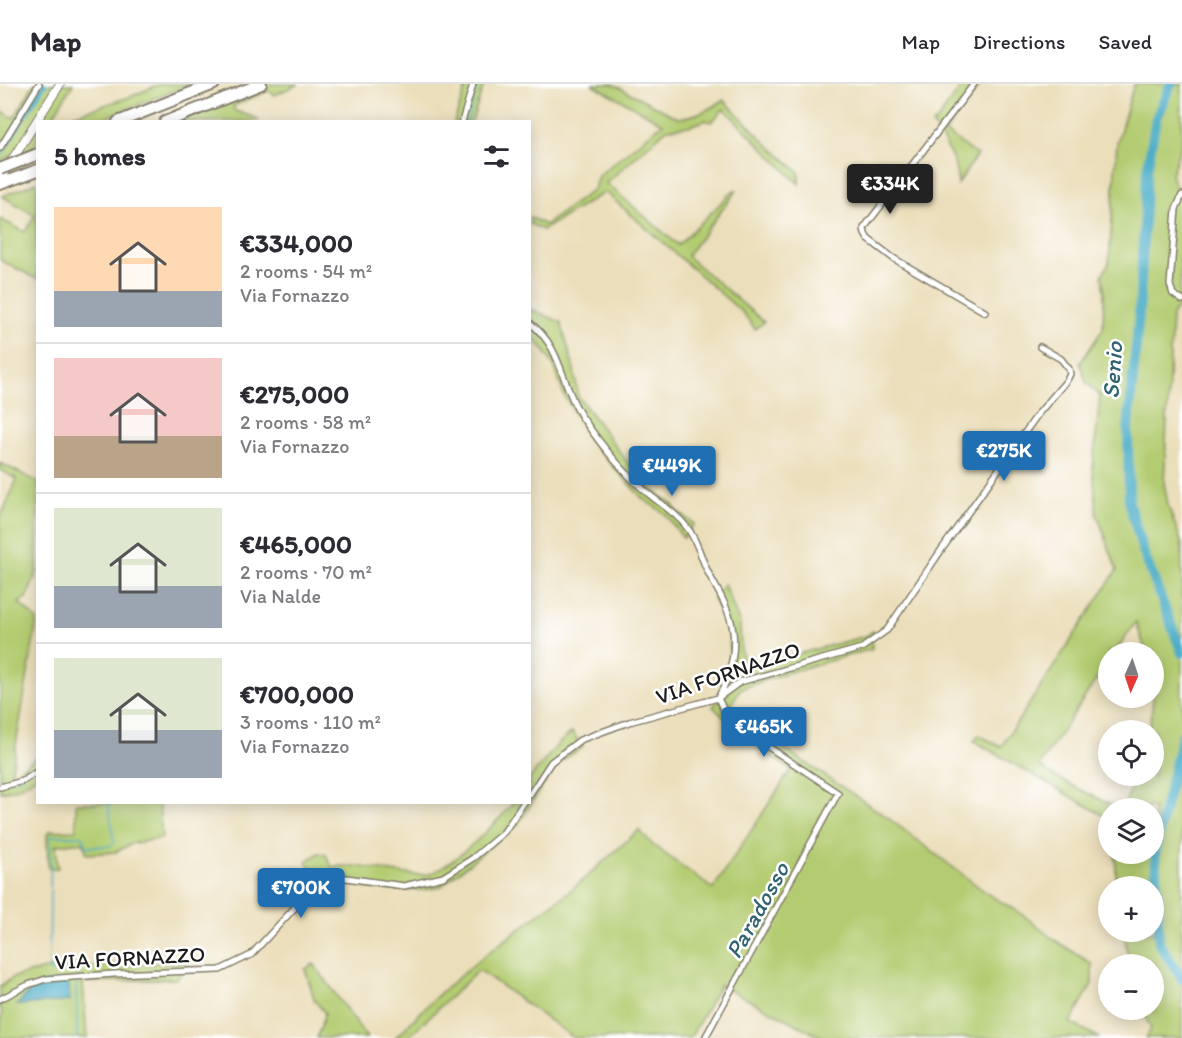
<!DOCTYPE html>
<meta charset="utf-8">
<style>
body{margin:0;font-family:Itim,sans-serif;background:#f7f7f7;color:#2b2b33;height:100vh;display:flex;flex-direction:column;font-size:22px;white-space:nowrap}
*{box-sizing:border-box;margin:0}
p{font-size:20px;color:#7c7c81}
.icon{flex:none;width:33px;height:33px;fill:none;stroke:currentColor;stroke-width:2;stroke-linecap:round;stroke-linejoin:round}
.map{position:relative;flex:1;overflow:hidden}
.panel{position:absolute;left:36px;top:36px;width:495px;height:684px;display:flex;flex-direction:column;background:#fff;border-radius:0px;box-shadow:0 3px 15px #0003}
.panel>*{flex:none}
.needle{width:39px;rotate:183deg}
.fabs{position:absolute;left:1098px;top:558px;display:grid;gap:12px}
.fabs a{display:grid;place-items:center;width:66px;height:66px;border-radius:50%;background:#fff;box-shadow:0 3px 15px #0003;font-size:30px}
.price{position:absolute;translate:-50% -51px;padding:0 14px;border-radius:6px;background:#1f6fb2;color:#fff;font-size:20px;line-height:39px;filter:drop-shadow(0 2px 3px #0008)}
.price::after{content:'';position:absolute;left:50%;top:36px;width:18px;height:14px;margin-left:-9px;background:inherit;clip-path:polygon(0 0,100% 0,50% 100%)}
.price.selected{background:#222;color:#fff}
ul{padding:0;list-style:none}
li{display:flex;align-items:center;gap:18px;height:150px;padding:0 18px}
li+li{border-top:2px solid #e1e1e2}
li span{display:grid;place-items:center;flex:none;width:168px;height:120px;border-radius:0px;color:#555}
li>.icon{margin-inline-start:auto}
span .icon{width:72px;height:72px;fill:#fffc;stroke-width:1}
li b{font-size:26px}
h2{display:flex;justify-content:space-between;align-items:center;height:72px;padding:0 18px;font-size:26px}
header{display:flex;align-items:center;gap:36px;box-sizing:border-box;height:84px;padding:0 30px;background:#fff;border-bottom:2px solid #e1e1e2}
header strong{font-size:28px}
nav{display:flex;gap:33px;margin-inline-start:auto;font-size:21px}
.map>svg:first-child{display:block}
.green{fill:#b3cc71;stroke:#687446;stroke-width:1.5}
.water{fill:#45aac5;stroke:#306370;stroke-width:1.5}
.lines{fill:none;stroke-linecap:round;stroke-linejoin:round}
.stream{stroke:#45aac5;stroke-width:1.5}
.canal{stroke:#45aac5;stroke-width:6}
.river{stroke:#45aac5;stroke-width:10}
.minor-casing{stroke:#847d6b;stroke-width:8}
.secondary-casing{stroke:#847d6b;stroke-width:10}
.motorway-casing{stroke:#847d6b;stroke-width:14}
.minor{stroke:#fff;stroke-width:5}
.secondary{stroke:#fff;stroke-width:8}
.motorway{stroke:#fff;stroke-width:10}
.motorway-bridge-casing{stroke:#847d6b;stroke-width:14;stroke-linecap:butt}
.motorway-bridge{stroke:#fff;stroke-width:10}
.labels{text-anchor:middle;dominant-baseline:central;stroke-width:5;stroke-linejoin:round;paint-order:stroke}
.street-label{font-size:22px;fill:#1c1c1c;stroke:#fff}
.water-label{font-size:24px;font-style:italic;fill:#306370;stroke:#fff}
</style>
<header>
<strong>Map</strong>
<nav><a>Map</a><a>Directions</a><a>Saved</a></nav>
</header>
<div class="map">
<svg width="1182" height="954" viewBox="0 0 1182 954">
<rect width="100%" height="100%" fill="#fff"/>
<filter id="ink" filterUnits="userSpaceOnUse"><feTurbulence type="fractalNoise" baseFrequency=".0167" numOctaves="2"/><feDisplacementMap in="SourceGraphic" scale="12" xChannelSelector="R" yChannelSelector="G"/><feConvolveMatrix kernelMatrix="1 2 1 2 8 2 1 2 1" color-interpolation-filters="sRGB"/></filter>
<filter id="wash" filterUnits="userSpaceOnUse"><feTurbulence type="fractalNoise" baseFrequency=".008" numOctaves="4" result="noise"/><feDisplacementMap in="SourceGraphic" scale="24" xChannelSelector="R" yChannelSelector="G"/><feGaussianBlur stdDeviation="1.35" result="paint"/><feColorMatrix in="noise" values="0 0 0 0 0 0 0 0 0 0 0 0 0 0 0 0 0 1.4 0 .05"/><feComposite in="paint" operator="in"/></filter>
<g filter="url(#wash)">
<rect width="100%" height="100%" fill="#ebdeba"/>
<path class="green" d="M 34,0 L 73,0 L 50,37 L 38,38 L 37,61 L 0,77 L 0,26 L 14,34 Z
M 160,0 L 191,0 L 98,37 L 54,37 L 130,13 Z
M 267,0 L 299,0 L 274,11 L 268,7 L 233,22 L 235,27 L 259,35 L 258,37 L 177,38 Z
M 467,0 L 484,0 L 472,37 L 454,38 Z
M 592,0 L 613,0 L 678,34 C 695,33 710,25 724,16 L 766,59 L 799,88 L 799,100 L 724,25 L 711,38 L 706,36 L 689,42 L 667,45 L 606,99 L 678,161 L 734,106 L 737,106 L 687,172 L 764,238 L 755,245 L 743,229 L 605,108 L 543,146 L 530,140 L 530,133 L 545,141 L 594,105 L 598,92 L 663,39 Z
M 963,0 L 981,0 L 945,48 L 977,71 L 958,100 C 956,76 946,59 932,40 L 936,38 Z
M 1134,0 L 1182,0 L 1182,59 L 1171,91 L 1182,119 L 1180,220 L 1172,231 L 1164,399 L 1168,421 L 1182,460 L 1182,954 L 1146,954 L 1151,945 L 1142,926 L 1154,926 L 1154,880 L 1132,880 L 1127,868 L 1124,848 L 1154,848 L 1154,802 L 1117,802 L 1115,770 L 1154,770 L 1154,724 L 1123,724 L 1136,692 L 1154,692 L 1154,646 L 1149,646 L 1154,609 L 1154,568 L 1146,568 L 1136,538 L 1115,568 L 1108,568 L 1108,578 L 1039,682 L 1057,694 L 1117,724 L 1108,724 L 1108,734 L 974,657 L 979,651 L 1001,663 L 1117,486 L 1097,430 L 1093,384 L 1100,312 L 1086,298 L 1080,279 L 1103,245 L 1104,207 L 1102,192 L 1109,179 L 1117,59 Z
M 37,98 L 37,195 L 0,176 L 0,135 L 25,148 L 35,131 L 2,112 Z
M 530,225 L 561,238 L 574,286 L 578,312 L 644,400 L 673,421 L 678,428 L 694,440 L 683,454 L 665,430 L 643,415 L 591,359 L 563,309 L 555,283 L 543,265 L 530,250 Z
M 0,379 L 38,398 L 37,488 L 27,513 L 19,519 L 37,536 L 11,691 L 37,673 L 37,692 L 18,704 L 0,708 L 0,435 L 17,395 L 0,386 Z
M 724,500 L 740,540 L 741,566 L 744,576 L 758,580 L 771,577 L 866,552 L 873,547 L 872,565 L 786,589 L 740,605 L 731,621 L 768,654 L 883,730 L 988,810 L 1023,831 L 1053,855 L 1092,880 L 1092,900 L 1070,939 L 1100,954 L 823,954 L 720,901 L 690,954 L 574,954 L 479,886 L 407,954 L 395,954 L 438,911 L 480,875 L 576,802 L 639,746 L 653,761 L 713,805 L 791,686 L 743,652 L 713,623 L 731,598 L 729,546 L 713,515 Z
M 572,648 L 583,663 L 564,675 L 552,688 L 518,740 L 440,803 L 424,806 L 393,806 L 365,804 L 343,797 L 323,804 L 306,777 L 319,769 L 326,771 L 332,783 C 362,779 378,787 406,790 C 413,791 422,792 429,790 C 454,781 496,740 513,719 L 530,718 L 530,694 L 559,659 Z
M 76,719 L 159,719 L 162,754 L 131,760 L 116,768 L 87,770 L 83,758 L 56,761 L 58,784 L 48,784 L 47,751 L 50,747 L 76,746 Z
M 189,878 L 177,895 L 83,898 L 87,954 L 0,954 L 2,928 L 0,924 L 0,902 L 14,893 L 54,883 Z
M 314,880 L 367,954 L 317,954 L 325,929 L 315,917 L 305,885 Z"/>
<path class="water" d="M 48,898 L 64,898 L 69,901 L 70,917 L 17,921 L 33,904 Z"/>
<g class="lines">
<path class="stream" d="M 467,38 L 478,0
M 28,687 L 38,680
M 0,698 L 22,693
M 77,954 L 76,886 L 49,888 L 51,752 L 83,752 L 87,763 L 110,762 L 114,759 L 108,718"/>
<path class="canal" d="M 0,70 L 44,0"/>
<path class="river" d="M 1171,0 L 1156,34 L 1147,87 L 1139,230 L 1128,345 L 1129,419 L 1143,467 L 1182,569
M 1182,652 L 1155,765 L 1159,859 L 1182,895"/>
</g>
</g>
<g filter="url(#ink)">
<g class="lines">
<g class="minor-casing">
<path id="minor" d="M 974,0 L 864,144 L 865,150 L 868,155 L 893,174 L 985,228
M 462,38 L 473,0
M 0,64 L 39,0
M 1182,111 L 1176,125 L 1170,201 L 1173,210 L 1182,216
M 530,239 C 563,264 561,302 582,333 C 599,358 621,386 644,406 C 657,418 674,427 685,441 C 696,453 700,471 707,486 C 714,501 724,515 729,531 C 739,558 732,590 718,614 L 724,627 L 764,660 L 838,709 L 705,954
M 0,703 L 23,697 L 38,687
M 530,710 L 551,678 L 580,656 L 629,638 L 718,614 L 740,598 L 862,564 L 887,546 L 942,465 L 1038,330 L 1067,296 L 1070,290 L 1069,285 L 1061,275 L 1040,263
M 0,915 L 28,901 L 46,895 L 114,890 L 220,886 L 251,871 L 311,806 L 339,793 L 404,802 L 443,793 L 473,774 L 504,748 L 524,718"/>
</g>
<g class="secondary-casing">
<path id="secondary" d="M 0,95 L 60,0"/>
</g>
<g class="motorway-casing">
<path id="motorway" d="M 118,38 L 214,0
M 165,38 L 261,0
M 0,100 L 38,86"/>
</g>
<use href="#minor" class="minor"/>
<use href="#secondary" class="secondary"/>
<use href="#motorway" class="motorway"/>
<g class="motorway-bridge-casing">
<path id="motorway-bridge" d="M 0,85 L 38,70"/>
</g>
<use href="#motorway-bridge" class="motorway-bridge"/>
</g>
</g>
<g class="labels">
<g class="street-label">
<text transform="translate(728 589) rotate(-19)">VIA FORNAZZO</text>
<text transform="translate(130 874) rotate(-3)">VIA FORNAZZO</text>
</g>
<g class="water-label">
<text transform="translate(1112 286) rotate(-86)">Senio</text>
<text transform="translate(757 826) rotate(-61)">Paradosso</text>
</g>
</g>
</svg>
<div class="fabs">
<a><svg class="needle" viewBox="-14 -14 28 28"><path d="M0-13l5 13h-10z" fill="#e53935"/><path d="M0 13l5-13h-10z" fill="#7c7c81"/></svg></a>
<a><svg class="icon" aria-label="locate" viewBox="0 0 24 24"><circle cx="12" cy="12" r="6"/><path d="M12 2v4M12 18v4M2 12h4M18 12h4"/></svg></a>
<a><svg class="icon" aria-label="layers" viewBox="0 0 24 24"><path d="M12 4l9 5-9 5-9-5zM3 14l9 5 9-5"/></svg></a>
<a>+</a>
<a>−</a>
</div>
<b class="price selected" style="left:890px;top:131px">€334K</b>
<b class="price" style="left:1004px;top:398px">€275K</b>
<b class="price" style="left:672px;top:413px">€449K</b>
<b class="price" style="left:764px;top:674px">€465K</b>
<b class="price" style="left:301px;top:835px">€700K</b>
<section class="panel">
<h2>5 homes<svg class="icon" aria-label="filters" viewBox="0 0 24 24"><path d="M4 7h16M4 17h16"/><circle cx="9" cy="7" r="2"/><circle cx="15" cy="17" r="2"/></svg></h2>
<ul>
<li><span style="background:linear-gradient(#ffd9b3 70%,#9aa5b1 0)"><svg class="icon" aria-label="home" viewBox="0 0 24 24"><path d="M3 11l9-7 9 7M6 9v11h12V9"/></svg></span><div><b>€334,000</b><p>2 rooms · 54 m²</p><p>Via Fornazzo</p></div></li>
<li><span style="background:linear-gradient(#f6c9c9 65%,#b9a48a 0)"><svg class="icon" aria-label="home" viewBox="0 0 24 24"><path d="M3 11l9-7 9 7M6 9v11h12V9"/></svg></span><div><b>€275,000</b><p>2 rooms · 58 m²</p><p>Via Fornazzo</p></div></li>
<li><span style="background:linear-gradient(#dfe7d0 65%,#9aa5b1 0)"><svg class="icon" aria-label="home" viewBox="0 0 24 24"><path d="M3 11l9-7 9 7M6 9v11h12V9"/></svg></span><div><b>€465,000</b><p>2 rooms · 70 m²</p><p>Via Nalde</p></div></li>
<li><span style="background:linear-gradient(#dfe7d0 60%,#9aa5b1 0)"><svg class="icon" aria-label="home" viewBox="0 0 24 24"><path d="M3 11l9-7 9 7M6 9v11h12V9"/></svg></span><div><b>€700,000</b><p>3 rooms · 110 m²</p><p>Via Fornazzo</p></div></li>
</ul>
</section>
</div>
